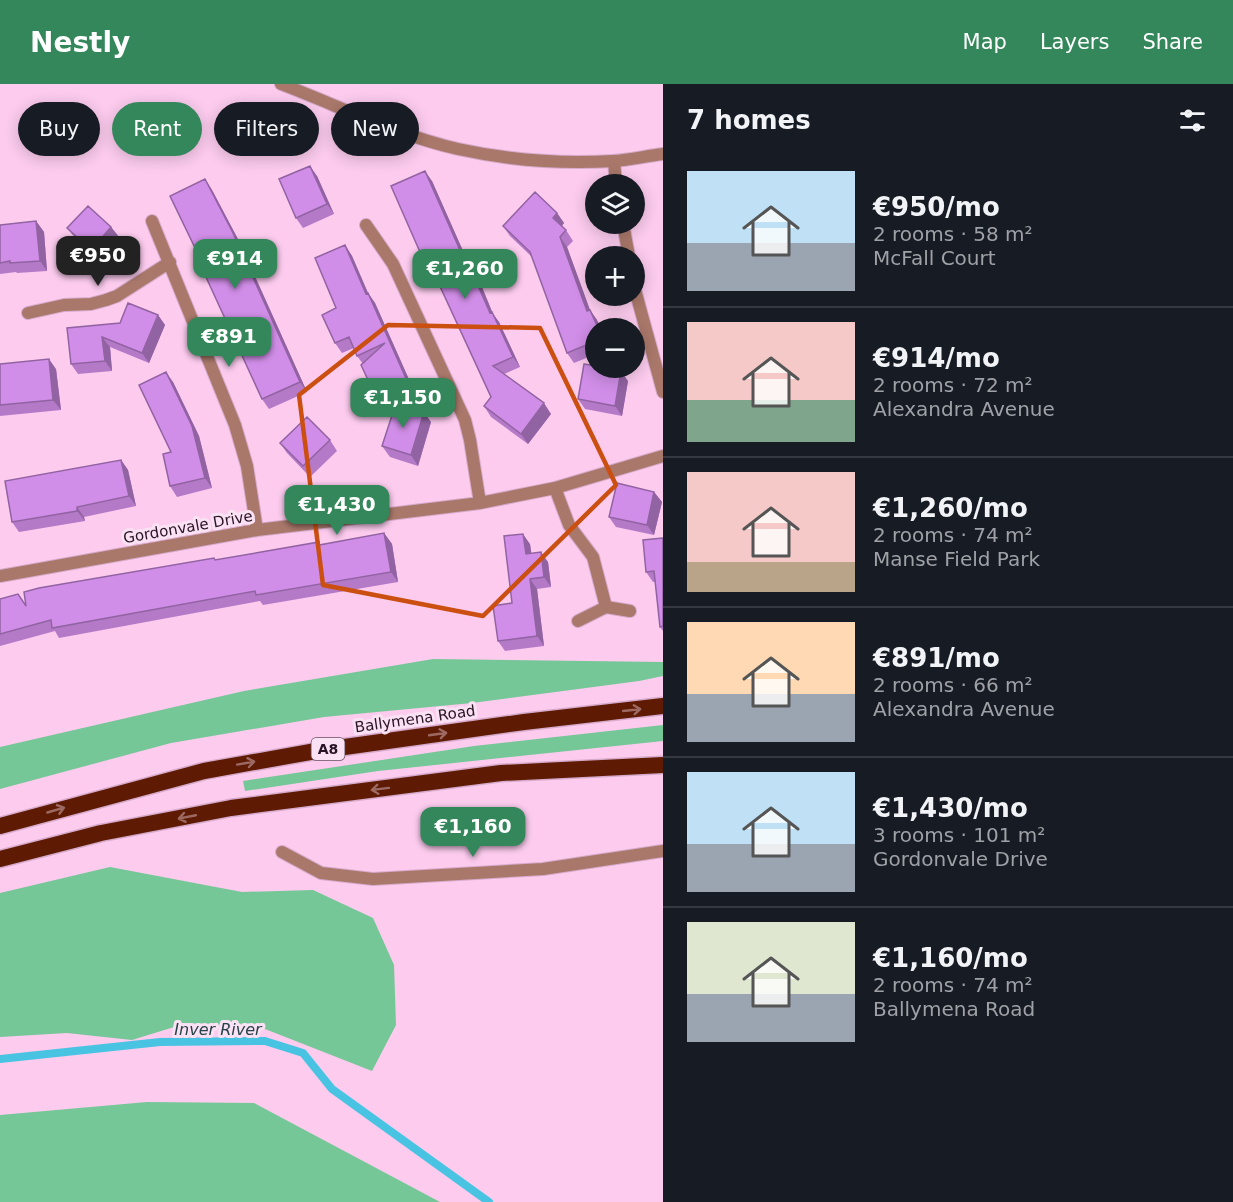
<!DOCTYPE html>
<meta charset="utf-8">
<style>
body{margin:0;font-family:"DejaVu Sans",sans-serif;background:#242831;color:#f1f3f6;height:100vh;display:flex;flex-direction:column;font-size:22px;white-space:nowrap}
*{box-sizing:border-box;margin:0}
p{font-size:20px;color:#9ea1a6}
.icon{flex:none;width:33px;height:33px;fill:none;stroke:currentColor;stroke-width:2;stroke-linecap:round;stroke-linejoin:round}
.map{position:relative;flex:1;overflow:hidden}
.details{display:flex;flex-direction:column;background:#171b24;width:570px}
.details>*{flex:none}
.guide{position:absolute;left:18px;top:18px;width:555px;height:54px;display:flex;gap:12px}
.controls{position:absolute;left:585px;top:90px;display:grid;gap:12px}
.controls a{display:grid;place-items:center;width:60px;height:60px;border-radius:50%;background:#171b24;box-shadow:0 3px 15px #0003;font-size:30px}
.price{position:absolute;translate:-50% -51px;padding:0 14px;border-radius:12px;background:#33875b;color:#fff;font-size:20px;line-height:39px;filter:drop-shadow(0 2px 3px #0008)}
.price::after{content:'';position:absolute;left:50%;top:36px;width:18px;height:14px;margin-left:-9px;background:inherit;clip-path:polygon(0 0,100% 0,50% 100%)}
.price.selected{background:#222;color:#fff}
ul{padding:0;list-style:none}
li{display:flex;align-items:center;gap:18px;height:150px;padding:0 24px}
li+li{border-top:2px solid #363941}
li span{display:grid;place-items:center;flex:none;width:168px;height:120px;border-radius:0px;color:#555}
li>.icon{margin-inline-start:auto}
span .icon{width:72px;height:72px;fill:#fffc;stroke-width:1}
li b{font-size:26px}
h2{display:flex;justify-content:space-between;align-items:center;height:72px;padding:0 24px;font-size:26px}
.chip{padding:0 21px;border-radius:27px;background:#171b24;box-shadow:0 3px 15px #0003;font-size:21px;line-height:54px}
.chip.selected{background:#33875b;color:#fff}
header{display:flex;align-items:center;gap:36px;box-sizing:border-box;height:84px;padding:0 30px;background:#33875b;color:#fff}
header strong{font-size:28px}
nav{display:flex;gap:33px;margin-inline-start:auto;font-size:21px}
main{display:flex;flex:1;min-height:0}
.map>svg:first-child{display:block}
.green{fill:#75c797}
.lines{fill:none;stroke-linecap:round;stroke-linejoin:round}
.stream{stroke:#48c4e2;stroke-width:8}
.minor-casing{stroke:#d6aaca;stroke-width:14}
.tertiary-casing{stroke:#d6aaca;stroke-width:14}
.trunk-casing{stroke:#d6aaca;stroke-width:19}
.minor{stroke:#a9786a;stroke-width:12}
.tertiary{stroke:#a9786a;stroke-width:12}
.trunk{stroke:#5f1a03;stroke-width:16}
.wall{fill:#b47ac8}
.shaded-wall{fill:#9263a2}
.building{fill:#d18ee8;stroke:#9263a2;stroke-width:1.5}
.oneway{stroke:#9d6a63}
.marked{fill:none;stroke:#cb4f10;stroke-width:4.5;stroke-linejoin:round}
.labels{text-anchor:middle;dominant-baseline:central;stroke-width:6;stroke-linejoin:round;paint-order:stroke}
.shield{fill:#fae1f3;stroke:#685262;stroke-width:1.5}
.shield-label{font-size:14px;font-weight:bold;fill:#291424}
.street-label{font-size:15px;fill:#291424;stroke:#fae1f3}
.water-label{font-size:16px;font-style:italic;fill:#274249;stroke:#fae1f3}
</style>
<header>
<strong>Nestly</strong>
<nav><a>Map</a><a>Layers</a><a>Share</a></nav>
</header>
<main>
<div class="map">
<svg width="663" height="1118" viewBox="0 0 663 1118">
<rect width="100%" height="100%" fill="#fccbee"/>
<path class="green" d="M 433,575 L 663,578 L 663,592 L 639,597 L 472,619 L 324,633 L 171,659 L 0,705 L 0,663 L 244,607 Z
M 663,641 L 663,657 L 378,687 L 245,707 L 243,697 L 474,662 Z
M 110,783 L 242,808 L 313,806 L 373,834 L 394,881 L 396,941 L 372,987 L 265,945 L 187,939 L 132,956 L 67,949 L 0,953 L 0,809 Z
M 147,1018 L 254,1019 L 440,1118 L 0,1118 L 0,1031 Z"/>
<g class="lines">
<path class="stream" d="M 0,975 L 160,958 L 265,957 L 303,969 L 332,1005 L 489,1118"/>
<g class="minor-casing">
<path id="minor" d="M 614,77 L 616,100
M 152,137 L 235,341 L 247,382 L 257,446
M 623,140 L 629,172
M 366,141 L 393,180 L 465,336 L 470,356 L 480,419
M 634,202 L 663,308
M 28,229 L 64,221 L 91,220 L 106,216 L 117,212 L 170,178
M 555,404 L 569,441 L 593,473 L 606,523
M 0,492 L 257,446 L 480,419 L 555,404 L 663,372
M 578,537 L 606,523 L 630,527
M 282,768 L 321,789 L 373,795 L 543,785 L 663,767"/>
</g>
<g class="tertiary-casing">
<path id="tertiary" d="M 281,0 C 339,22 397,51 458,65 C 508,76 562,80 613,77 C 630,76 646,72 663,70"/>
</g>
<g class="trunk-casing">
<path id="trunk" d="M 0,742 L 204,687 L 316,667 L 524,638 L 663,622
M 0,775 L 101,749 L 231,724 L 501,689 L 663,681"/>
</g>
<use href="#minor" class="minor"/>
<use href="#tertiary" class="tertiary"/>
<use href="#trunk" class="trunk"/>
</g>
<path class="wall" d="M 317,92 L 334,130 L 303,144 L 296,134 Z
M 205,95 L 212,106 L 240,159 L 307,308 L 269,325 L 262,315 L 196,166 Z
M 432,97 L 469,181 L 477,191 L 493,230 L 499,238 L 520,283 L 504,290 L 551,330 L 528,360 L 491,333 L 484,322 L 491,313 L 436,194 L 434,195 L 427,184 Z
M 557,129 L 564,139 L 562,142 L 566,146 L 573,157 L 567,163 L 590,226 L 597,236 L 596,244 L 596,270 L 574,279 L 567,269 L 532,173 L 510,152 L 503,142 Z
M 36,137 L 44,148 L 47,187 L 17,189 L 16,188 L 0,190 L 0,141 Z
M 111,143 L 119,153 L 98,176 L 75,154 L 67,144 Z
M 345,161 L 352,172 L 368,209 L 375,219 L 415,309 L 383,324 L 376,313 L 363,280 L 357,272 L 354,264 L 342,269 L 335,259 Z
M 158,231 L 165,241 L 149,279 L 110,263 L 112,287 L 78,290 L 71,280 L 120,239 Z
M 0,280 L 56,285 L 61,326 L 0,332 Z
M 628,297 L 622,332 L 585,325 L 578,315 Z
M 173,298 L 199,352 L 212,404 L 177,413 L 170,402 Z
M 431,338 L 418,382 L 390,373 L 382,362 Z
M 330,356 L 337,367 L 310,393 L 287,369 L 280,359 Z
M 121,376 L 128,386 L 136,422 L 84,433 L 85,437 L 19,448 L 12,438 Z
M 654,408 L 662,418 L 654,451 L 616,443 L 609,433 Z
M 384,449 L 392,460 L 398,498 L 263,521 L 260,517 L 59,554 L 55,547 L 0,562 L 0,515 L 26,522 L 216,476 L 319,458 L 320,461 Z
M 663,454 L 663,547 L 660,543 L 655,498 L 653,498 L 646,488 Z
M 530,460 L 531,469 L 548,478 L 551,503 L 537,505 L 544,562 L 505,567 L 498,557 L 512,519 Z"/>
<path class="shaded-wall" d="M 310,82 L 317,92 L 334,130 L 327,120 Z
M 425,87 L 432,97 L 472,187 L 469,181 L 477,191 L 493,230 L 499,238 L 520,283 L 513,273 L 467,182 Z
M 205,95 L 212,106 L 240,159 L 307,308 L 300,298 Z
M 557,129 L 564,139 L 560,144 L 553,134 Z
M 36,137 L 44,148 L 47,187 L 40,177 Z
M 111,143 L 119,153 L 98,176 L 91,166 Z
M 560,153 L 567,163 L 594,237 L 587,227 Z
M 345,161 L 352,172 L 368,209 L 375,219 L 415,309 L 408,299 L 366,210 Z
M 590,226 L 597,236 L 601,244 L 598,244 Z
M 158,231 L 165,241 L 149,279 L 142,269 Z
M 102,253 L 110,263 L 112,287 L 105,277 Z
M 49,275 L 56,285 L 61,326 L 53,316 Z
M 621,287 L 628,297 L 622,332 L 615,322 Z
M 166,288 L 173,298 L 199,352 L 212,404 L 205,394 Z
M 544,319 L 551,330 L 528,360 L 521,350 Z
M 424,328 L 431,338 L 418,382 L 411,371 Z
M 121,376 L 128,386 L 136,422 L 129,412 Z
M 654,408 L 662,418 L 654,451 L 647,441 Z
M 77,423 L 84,433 L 85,437 L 77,427 Z
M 384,449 L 392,460 L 398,498 L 391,488 Z
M 523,450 L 530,460 L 533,480 L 526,470 Z
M 541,468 L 548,478 L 551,503 L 544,493 Z
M 530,495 L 537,505 L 544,562 L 537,552 Z"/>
<path class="building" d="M 310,82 L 327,120 L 296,134 L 279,95 Z
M 425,87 L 467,182 L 469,181 L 490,229 L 492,228 L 513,273 L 493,282 L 544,319 L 521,350 L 484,322 L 491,313 L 431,183 L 427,184 L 391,102 Z
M 205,95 L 233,149 L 300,298 L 262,315 L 194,167 L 196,166 L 170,112 Z
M 535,108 L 557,129 L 553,134 L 566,146 L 560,153 L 587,227 L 590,226 L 598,244 L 596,244 L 596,257 L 567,269 L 530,168 L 503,142 Z
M 88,122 L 111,143 L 91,166 L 67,144 Z
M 36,137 L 40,177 L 10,179 L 10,177 L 0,179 L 0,141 Z
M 345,161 L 366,210 L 368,209 L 408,299 L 376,313 L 361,281 L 385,259 L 357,272 L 349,253 L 335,259 L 322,231 L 336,224 L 315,174 Z
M 128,219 L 158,231 L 142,269 L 102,253 L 105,277 L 71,280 L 67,244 L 120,239 Z
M 49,275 L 53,316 L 0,321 L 0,280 Z
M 584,280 L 596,282 L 596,284 L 602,284 L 621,287 L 615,322 L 578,315 Z
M 166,288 L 192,342 L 205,394 L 170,402 L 163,370 L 171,368 L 139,301 Z
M 396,319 L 424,328 L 411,371 L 382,362 Z
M 307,333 L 330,356 L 303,382 L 280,359 Z
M 121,376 L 129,412 L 77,423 L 77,427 L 12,438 L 5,397 Z
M 617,399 L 654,408 L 647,441 L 609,433 Z
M 384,449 L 391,488 L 256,511 L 255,507 L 52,544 L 51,536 L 0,550 L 0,515 L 18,510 L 26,522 L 24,508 L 39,504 L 214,474 L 215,476 L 319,458 L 319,461 Z
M 523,450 L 526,470 L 541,468 L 544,493 L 530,495 L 537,552 L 498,557 L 493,522 L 512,519 L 504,452 Z
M 663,454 L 663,542 L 660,543 L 654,487 L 646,488 L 643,456 Z"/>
<defs><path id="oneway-shaft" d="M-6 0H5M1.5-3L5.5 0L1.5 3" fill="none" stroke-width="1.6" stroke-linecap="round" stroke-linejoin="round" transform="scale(1.5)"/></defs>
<g class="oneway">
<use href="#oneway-shaft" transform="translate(632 626) rotate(-6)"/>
<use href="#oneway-shaft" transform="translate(438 650) rotate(-8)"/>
<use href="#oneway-shaft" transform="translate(246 679) rotate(-10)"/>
<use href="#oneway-shaft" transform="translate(380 705) rotate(173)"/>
<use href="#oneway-shaft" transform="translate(56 726) rotate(-16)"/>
<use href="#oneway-shaft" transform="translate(187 733) rotate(169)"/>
</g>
<path class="marked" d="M 388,241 L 540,244 L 616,401 L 483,532 L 323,501 L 299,311 Z"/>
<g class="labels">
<rect class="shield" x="311.5" y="654" width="33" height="22" rx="4.5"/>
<g class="shield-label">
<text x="328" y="665">A8</text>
</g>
<g class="street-label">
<text transform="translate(188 443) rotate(-10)">Gordonvale Drive</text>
<text transform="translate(415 635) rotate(-8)">Ballymena Road</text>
</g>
<g class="water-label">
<text x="218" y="945">Inver River</text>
</g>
</g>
</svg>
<div class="controls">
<a><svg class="icon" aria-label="layers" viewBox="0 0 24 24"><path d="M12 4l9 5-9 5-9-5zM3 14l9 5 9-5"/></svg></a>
<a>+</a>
<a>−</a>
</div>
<b class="price selected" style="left:98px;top:203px">€950</b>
<b class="price" style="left:235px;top:206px">€914</b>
<b class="price" style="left:465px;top:216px">€1,260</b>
<b class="price" style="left:229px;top:284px">€891</b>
<b class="price" style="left:403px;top:345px">€1,150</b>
<b class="price" style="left:337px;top:452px">€1,430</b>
<b class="price" style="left:473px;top:774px">€1,160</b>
<div class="guide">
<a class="chip">Buy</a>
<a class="chip selected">Rent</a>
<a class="chip">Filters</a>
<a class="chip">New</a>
</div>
</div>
<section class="details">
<h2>7 homes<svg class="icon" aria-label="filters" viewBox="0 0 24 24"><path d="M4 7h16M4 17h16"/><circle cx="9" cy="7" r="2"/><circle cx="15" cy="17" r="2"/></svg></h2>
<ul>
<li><span style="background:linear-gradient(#bfe0f5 60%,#9aa5b1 0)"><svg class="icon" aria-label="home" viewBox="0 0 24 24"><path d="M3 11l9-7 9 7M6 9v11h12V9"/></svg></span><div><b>€950/mo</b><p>2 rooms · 58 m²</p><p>McFall Court</p></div></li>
<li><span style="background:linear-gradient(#f6c9c9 65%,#7fa58c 0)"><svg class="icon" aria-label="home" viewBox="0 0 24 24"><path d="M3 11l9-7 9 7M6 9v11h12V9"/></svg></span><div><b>€914/mo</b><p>2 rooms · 72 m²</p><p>Alexandra Avenue</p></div></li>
<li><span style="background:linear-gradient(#f6c9c9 75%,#b9a48a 0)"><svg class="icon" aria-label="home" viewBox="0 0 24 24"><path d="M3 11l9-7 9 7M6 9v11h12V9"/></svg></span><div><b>€1,260/mo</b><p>2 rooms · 74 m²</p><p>Manse Field Park</p></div></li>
<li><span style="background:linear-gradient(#ffd9b3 60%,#9aa5b1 0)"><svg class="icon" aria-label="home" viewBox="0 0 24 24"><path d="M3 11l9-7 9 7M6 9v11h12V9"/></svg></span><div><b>€891/mo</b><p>2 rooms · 66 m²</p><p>Alexandra Avenue</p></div></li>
<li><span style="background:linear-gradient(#bfe0f5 60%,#9aa5b1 0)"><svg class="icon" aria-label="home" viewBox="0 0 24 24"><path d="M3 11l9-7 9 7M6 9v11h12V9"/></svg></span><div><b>€1,430/mo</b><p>3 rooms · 101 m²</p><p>Gordonvale Drive</p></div></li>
<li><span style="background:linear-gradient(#dfe7d0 60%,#9aa5b1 0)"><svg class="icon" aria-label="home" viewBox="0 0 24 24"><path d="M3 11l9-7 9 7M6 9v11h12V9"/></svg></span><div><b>€1,160/mo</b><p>2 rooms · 74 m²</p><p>Ballymena Road</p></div></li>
</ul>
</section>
</main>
